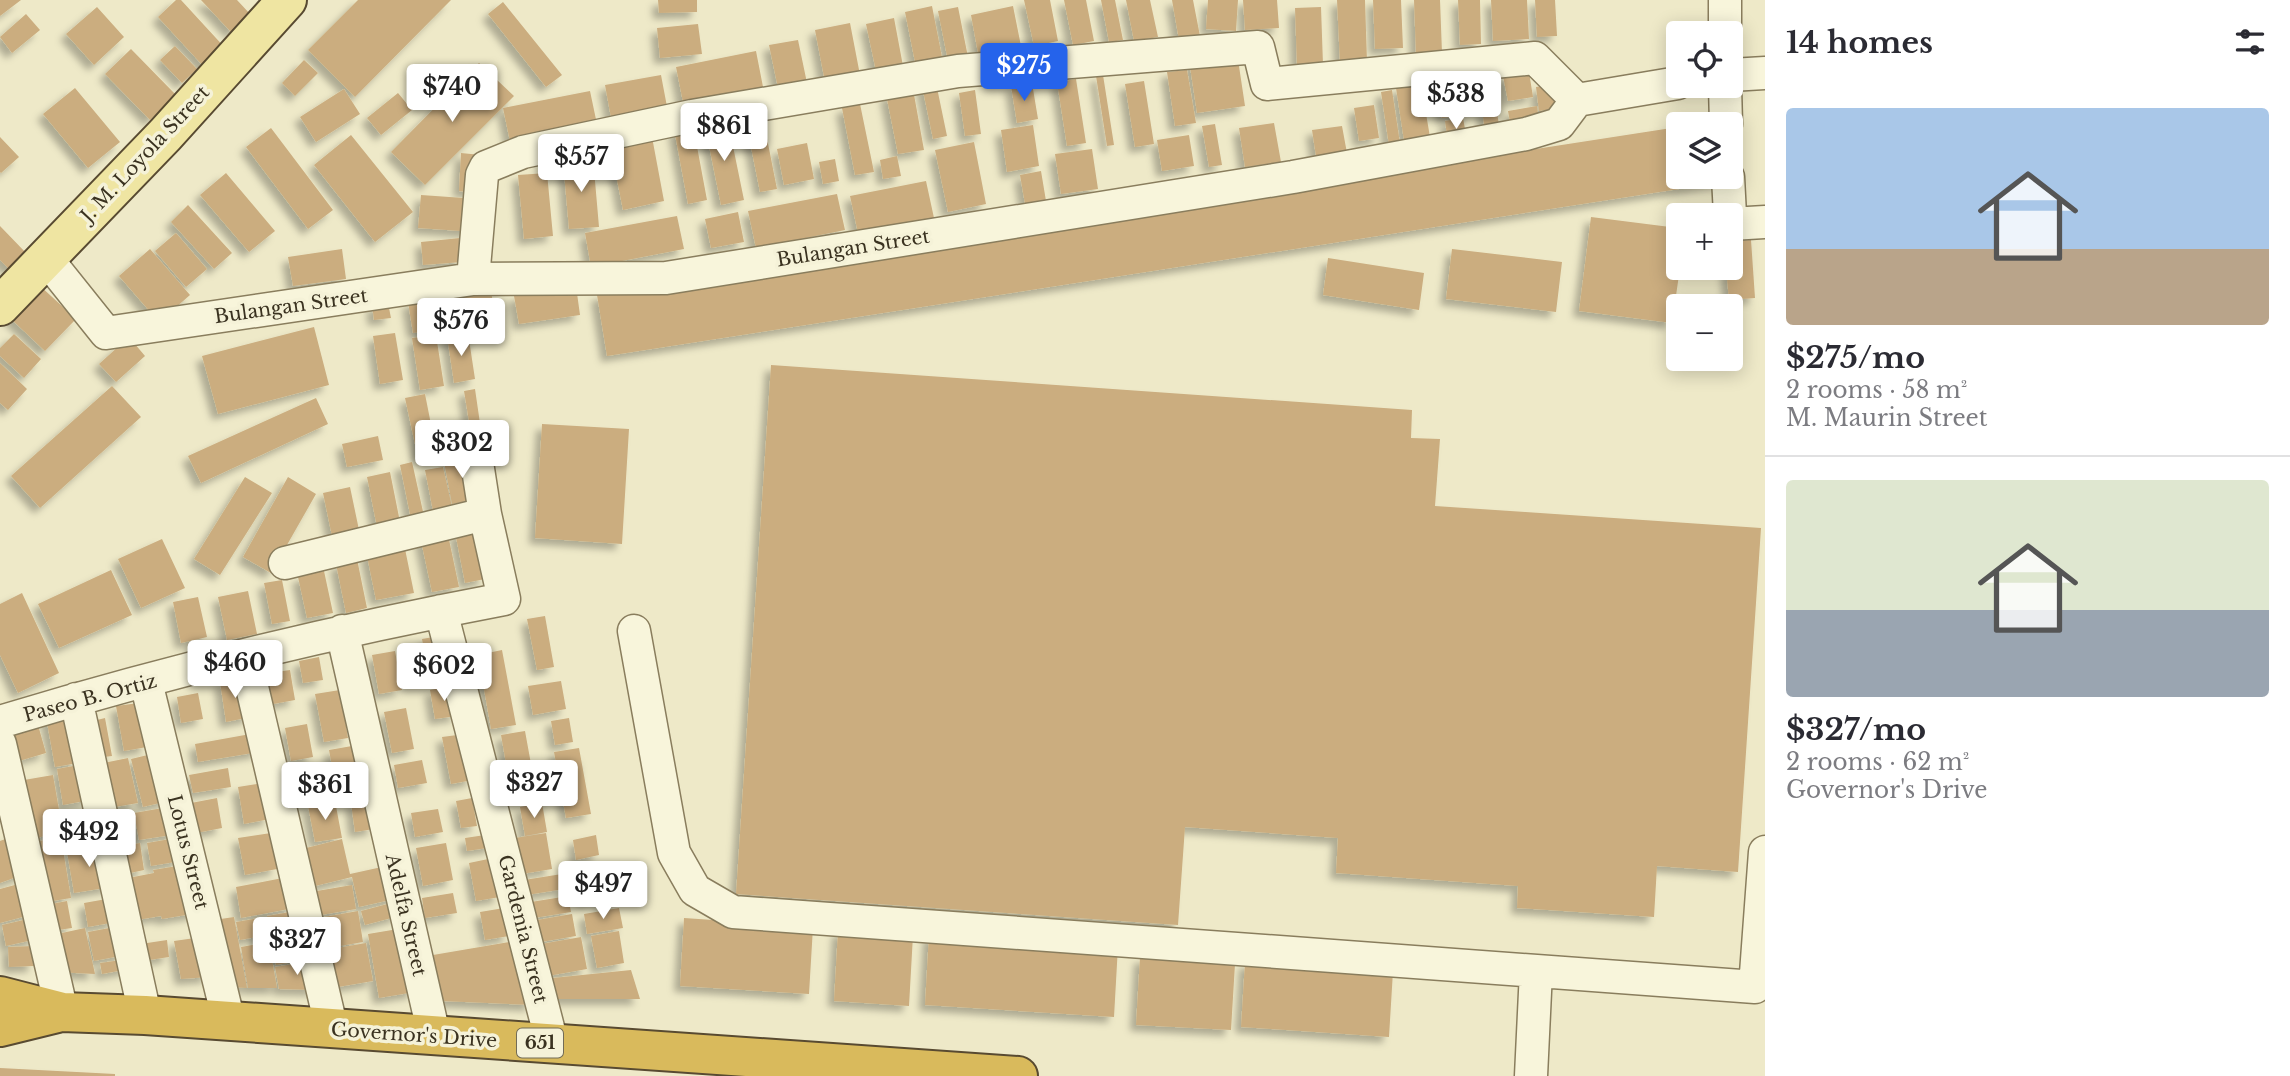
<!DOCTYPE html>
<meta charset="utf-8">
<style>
body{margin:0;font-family:"Libre Baskerville",serif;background:#f7f7f7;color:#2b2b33;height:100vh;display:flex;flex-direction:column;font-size:26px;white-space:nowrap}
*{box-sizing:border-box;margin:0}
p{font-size:23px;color:#7c7c81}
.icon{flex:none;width:38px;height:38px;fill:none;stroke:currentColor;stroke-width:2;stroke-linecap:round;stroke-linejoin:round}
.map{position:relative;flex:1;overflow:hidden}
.details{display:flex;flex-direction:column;background:#fff;width:525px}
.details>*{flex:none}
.controls{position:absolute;left:1666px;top:21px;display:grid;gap:14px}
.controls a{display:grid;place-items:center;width:77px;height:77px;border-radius:7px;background:#fff;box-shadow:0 4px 18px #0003;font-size:35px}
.price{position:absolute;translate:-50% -60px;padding:0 16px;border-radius:7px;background:#fff;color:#222;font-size:23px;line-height:46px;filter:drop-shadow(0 2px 4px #0008)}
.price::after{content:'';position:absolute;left:50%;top:42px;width:21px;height:16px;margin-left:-10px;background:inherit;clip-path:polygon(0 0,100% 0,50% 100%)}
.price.active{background:#2563eb;color:#fff}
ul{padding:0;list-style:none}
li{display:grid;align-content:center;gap:14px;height:371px;padding:0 21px}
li+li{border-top:2px solid #e1e1e2}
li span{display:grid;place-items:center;height:217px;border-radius:7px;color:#555}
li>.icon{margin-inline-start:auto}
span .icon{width:126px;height:126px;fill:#fffc;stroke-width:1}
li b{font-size:30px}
h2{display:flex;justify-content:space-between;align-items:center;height:84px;padding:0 21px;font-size:30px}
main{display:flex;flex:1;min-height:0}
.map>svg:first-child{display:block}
.building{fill:#cbad7f;filter:url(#shadow)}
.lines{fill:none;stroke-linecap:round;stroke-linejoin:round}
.minor-casing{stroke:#897d5d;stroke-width:35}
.major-casing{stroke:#584a31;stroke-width:42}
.highway-casing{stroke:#584a31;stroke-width:42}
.minor{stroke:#f8f5db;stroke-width:32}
.major{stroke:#efe5a2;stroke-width:38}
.highway{stroke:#d9ba5c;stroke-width:38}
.labels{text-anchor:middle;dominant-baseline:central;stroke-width:7;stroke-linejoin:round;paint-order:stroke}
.shield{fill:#f5f2d8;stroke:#726c57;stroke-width:2}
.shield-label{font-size:18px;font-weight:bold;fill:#3a3220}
.street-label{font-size:19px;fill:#3a3220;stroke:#f5f2d8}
</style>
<main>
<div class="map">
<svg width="1765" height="1076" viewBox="0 0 1765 1076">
<defs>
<filter id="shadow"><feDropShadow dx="-6" dy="6" stdDeviation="3.5" flood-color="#0004"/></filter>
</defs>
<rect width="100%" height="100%" fill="#eee9c8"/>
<path class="building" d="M 0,0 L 21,0 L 0,16 Z
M 176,0 L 181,0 L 227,50 L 206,69 L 158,17 Z
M 201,0 L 237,0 L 251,15 L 232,33 Z
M 358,0 L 451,0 L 355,97 L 308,50 Z
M 658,0 L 697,0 L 697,12 L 659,13 Z
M 1024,0 L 1050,0 L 1058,41 L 1034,46 Z
M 1064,0 L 1086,0 L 1094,41 L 1073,45 Z
M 1101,0 L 1115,0 L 1123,40 L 1109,42 Z
M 1126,0 L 1150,0 L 1158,37 L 1134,41 Z
M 1172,0 L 1193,0 L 1200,36 L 1179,40 Z
M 1208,0 L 1238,0 L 1236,31 L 1206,29 Z
M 1243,0 L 1277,0 L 1279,28 L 1245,30 Z
M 1337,0 L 1365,0 L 1367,62 L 1340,63 Z
M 1373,0 L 1401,0 L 1403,48 L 1375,49 Z
M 1414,0 L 1440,0 L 1442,53 L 1416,54 Z
M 1458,0 L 1480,0 L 1481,44 L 1460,45 Z
M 1491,0 L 1527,0 L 1529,39 L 1493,41 Z
M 1535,0 L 1555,0 L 1557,36 L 1537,37 Z
M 503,2 L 562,75 L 546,87 L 488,14 Z
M 932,6 L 942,57 L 915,62 L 905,12 Z
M 1013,6 L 1023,56 L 980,64 L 971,15 Z
M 97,7 L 124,37 L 94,65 L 66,34 Z
M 958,7 L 968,57 L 948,61 L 938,11 Z
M 1321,7 L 1323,65 L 1297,66 L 1295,8 Z
M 26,14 L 40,30 L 12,53 L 0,37 Z
M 894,18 L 903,66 L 876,71 L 866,24 Z
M 850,23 L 860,75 L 825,82 L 815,30 Z
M 698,24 L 702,54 L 660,58 L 657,28 Z
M 798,40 L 807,83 L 778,88 L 769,45 Z
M 175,46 L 197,69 L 182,83 L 160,60 Z
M 131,49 L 176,95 L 150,120 L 105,74 Z
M 756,51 L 764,92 L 684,107 L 676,67 Z
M 1237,53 L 1245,106 L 1197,113 L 1189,60 Z
M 304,60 L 318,73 L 295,96 L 282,83 Z
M 479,63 L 514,96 L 425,185 L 391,152 Z
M 1187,70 L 1196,123 L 1175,126 L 1167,72 Z
M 1529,72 L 1533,97 L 1508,101 L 1503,76 Z
M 661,75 L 668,112 L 612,123 L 605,85 Z
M 1103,75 L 1114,145 L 1107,146 L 1096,76 Z
M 1489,77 L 1493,101 L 1474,104 L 1470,80 Z
M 935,78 L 947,136 L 933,139 L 921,81 Z
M 1076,79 L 1086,143 L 1067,146 L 1057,82 Z
M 1144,81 L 1154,144 L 1135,147 L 1125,84 Z
M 1460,82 L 1465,115 L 1442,118 L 1437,85 Z
M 1032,83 L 1038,119 L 1017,123 L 1011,86 Z
M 1421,84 L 1431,143 L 1405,147 L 1396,88 Z
M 1555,84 L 1558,108 L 1539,111 L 1536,87 Z
M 75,88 L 120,142 L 88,168 L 43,114 Z
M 344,89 L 360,114 L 316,142 L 300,117 Z
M 913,89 L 924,150 L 898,154 L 886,94 Z
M 975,90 L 981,134 L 965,136 L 959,93 Z
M 1392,90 L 1401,150 L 1390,152 L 1381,92 Z
M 590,91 L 598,129 L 511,146 L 503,108 Z
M 398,93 L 412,110 L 381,135 L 367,118 Z
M 860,104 L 874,172 L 855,175 L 842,108 Z
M 1374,105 L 1379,138 L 1359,141 L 1354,108 Z
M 1537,106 L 1540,129 L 1512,133 L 1508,111 Z
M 1496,108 L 1501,135 L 1486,138 L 1482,110 Z
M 762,113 L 777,189 L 760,192 L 745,117 Z
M 1463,118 L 1467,140 L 1448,143 L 1445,121 Z
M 728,122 L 744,200 L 721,205 L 705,126 Z
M 1274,123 L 1281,162 L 1245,167 L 1239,128 Z
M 1215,124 L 1222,165 L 1209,167 L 1202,126 Z
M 693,125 L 707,200 L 688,204 L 674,129 Z
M 1033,125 L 1039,166 L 1007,172 L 1001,130 Z
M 1342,126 L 1349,164 L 1318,169 L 1312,130 Z
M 1678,127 L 1678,177 L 1723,177 L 1724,182 L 607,356 L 597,295 Z
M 271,128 L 333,210 L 308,229 L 246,147 Z
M 351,135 L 413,212 L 375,242 L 314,165 Z
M 1189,135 L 1194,166 L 1162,171 L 1157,140 Z
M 0,137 L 19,157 L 1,173 L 0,172 Z
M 652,137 L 664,201 L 623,210 L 610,145 Z
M 974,142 L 986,204 L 948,212 L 935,150 Z
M 807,143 L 814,179 L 784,185 L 777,149 Z
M 1092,149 L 1098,189 L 1061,194 L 1055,154 Z
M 461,153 L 481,155 L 479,193 L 459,191 Z
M 897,156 L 901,176 L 883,179 L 880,160 Z
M 593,158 L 599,227 L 569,229 L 563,161 Z
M 835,159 L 839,181 L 823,184 L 819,162 Z
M 1041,171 L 1046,201 L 1025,204 L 1020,175 Z
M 226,173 L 275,231 L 249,252 L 200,195 Z
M 547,173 L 553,236 L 524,239 L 518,175 Z
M 926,181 L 934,218 L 858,233 L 850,196 Z
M 837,194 L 845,230 L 756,248 L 748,211 Z
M 421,195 L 478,199 L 476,232 L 418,228 Z
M 188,205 L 232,253 L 214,269 L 171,222 Z
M 738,212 L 744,242 L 711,248 L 705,219 Z
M 677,216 L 684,249 L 591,267 L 585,233 Z
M 1591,217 L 1678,228 L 1680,268 L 1672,323 L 1579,311 Z
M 0,226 L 28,255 L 11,271 L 0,260 Z
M 176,233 L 207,269 L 186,287 L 155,251 Z
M 460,238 L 462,262 L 423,265 L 421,242 Z
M 1751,240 L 1755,298 L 1729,300 L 1726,268 L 1731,268 L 1731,241 Z
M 150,249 L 190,295 L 159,322 L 119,276 Z
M 342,249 L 346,279 L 293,286 L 288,257 Z
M 1452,249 L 1562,262 L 1556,312 L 1446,299 Z
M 1328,258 L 1424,273 L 1419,310 L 1323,295 Z
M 38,284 L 76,319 L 45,351 L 8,316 Z
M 576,286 L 580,315 L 519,324 L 514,296 Z
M 490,287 L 496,317 L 452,324 L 447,294 Z
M 429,299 L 434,330 L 413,333 L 408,302 Z
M 388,303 L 391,318 L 374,320 L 372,305 Z
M 314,327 L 329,385 L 218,414 L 202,356 Z
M 395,333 L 403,380 L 380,384 L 373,336 Z
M 468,333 L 475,379 L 454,383 L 447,336 Z
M 14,334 L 41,359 L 24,378 L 0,356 L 0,348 Z
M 436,335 L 444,386 L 420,390 L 412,338 Z
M 129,337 L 145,356 L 116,382 L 99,364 Z
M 0,363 L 27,389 L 8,410 L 0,403 Z
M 771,365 L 1412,410 L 1411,438 L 1440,439 L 1435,506 L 1761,528 L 1738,872 L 1657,866 L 1654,917 L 1517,908 L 1518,886 L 1336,873 L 1338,838 L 1185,827 L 1178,925 L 736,894 Z
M 112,386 L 141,417 L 40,508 L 11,476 Z
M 475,389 L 483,444 L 473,446 L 464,391 Z
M 425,394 L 437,455 L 418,458 L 405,398 Z
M 316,398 L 328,424 L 201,483 L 188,456 Z
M 542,424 L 629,429 L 622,544 L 535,538 Z
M 378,436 L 383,460 L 347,467 L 342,444 Z
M 473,456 L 481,498 L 452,504 L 444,462 Z
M 412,462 L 424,516 L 411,519 L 400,465 Z
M 443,467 L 452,507 L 433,511 L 425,470 Z
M 390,472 L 400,522 L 377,527 L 367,477 Z
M 245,477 L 272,493 L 220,575 L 194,559 Z
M 288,477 L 316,494 L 271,573 L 243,557 Z
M 350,487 L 359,530 L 332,536 L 323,493 Z
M 475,528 L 485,579 L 465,583 L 455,532 Z
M 447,530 L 459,587 L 432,592 L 420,536 Z
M 162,539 L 185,588 L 141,608 L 118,559 Z
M 404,544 L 414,593 L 376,600 L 366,551 Z
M 357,559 L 367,608 L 346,613 L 336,564 Z
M 111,570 L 132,615 L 59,648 L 38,604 Z
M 324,571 L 333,613 L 307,618 L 298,577 Z
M 282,580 L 290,621 L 272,624 L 264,583 Z
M 248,591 L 257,634 L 227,640 L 218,597 Z
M 22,593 L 59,673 L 18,693 L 0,655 L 0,604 Z
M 198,597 L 207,637 L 181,643 L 173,602 Z
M 545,616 L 554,667 L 537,670 L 527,619 Z
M 439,636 L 445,670 L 428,673 L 422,639 Z
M 502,650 L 516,725 L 491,729 L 478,655 Z
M 395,651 L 402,690 L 379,694 L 372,655 Z
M 319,657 L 323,680 L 303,683 L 299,661 Z
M 290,670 L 295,700 L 268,705 L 263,674 Z
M 244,678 L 251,717 L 226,722 L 220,682 Z
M 561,681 L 566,709 L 533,715 L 528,686 Z
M 452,686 L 457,716 L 435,719 L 430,690 Z
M 340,690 L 348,738 L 324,742 L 315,694 Z
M 198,693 L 203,719 L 181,723 L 177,697 Z
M 139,703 L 147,747 L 124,751 L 116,706 Z
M 68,707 L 78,763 L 55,767 L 45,711 Z
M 406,708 L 414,749 L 392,753 L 384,712 Z
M 36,718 L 46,753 L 19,761 L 9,725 Z
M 105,718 L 112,756 L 104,757 L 97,720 Z
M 569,718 L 573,742 L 555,745 L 551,721 Z
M 307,724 L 313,757 L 291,761 L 285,728 Z
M 525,731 L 531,764 L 507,769 L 501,735 Z
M 256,733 L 259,752 L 198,762 L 195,744 Z
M 465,734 L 473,780 L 451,784 L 442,737 Z
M 352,746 L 360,790 L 337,794 L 329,750 Z
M 579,748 L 591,814 L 566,818 L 554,752 Z
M 156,753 L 168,801 L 143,807 L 131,759 Z
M 128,758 L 138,803 L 103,809 L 94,765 Z
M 422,760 L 427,783 L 398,788 L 394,765 Z
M 84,764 L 90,800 L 63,805 L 57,769 Z
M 314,766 L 321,799 L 301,803 L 295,769 Z
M 228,768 L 231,787 L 193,793 L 189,775 Z
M 53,775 L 63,833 L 35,838 L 24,780 Z
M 529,776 L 533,793 L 518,796 L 515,778 Z
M 263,783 L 270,819 L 244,824 L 238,787 Z
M 217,798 L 222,828 L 196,833 L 191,803 Z
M 472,798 L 477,826 L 461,828 L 456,801 Z
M 369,800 L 374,829 L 355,832 L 351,803 Z
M 335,801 L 342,838 L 315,842 L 308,806 Z
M 542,803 L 547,832 L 525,836 L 520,807 Z
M 174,806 L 178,834 L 139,840 L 134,813 Z
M 438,809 L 443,832 L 415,837 L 411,813 Z
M 129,810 L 134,840 L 116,843 L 111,813 Z
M 93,813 L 98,841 L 70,845 L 65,817 Z
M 271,833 L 277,869 L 245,875 L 238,838 Z
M 546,833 L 552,869 L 522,874 L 515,838 Z
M 492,834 L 494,847 L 467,851 L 465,838 Z
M 596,835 L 599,855 L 576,860 L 573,840 Z
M 13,836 L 25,874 L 0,883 L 0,841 Z
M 61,837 L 71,898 L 40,903 L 29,843 Z
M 176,838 L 181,861 L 151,866 L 147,843 Z
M 342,839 L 350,874 L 391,865 L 399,898 L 359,907 L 352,877 L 307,888 L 298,850 Z
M 140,843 L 144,870 L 121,875 L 116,847 Z
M 446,843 L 453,880 L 423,886 L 416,848 Z
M 104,845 L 111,887 L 74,893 L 67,852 Z
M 493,858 L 500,897 L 476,901 L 469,863 Z
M 189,864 L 198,913 L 162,919 L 161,916 L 125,922 L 118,880 L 154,873 L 153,870 Z
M 606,868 L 611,896 L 583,901 L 578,872 Z
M 562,874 L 564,889 L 527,895 L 524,880 Z
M 288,877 L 294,908 L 241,918 L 236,887 Z
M 26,882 L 34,914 L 0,923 L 0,889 Z
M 352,885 L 356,909 L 315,916 L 311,892 Z
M 453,893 L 457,913 L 425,918 L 422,898 Z
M 568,896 L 571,912 L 534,918 L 531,902 Z
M 112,898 L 116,922 L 88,927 L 84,903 Z
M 67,901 L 72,928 L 51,931 L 46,905 Z
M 395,902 L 399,916 L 365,925 L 361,911 Z
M 504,908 L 509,936 L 485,940 L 480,912 Z
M 619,908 L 623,928 L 587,934 L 584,914 Z
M 301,910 L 310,959 L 276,965 L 267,916 Z
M 358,911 L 363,942 L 323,949 L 318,918 Z
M 572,914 L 576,936 L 541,942 L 537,920 Z
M 234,917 L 247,988 L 226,987 L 214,920 Z
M 265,917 L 268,935 L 240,940 L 236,922 Z
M 32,918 L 37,939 L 6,946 L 2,925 Z
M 684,918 L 813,927 L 809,994 L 680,986 Z
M 120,926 L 125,955 L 94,961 L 88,932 Z
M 85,928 L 95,974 L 56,972 L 48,936 Z
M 404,928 L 415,992 L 379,998 L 368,934 Z
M 838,930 L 913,935 L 909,1006 L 834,1001 Z
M 619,931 L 624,963 L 597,968 L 591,936 Z
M 929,934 L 1118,946 L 1114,1017 L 925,1005 Z
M 202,937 L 209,977 L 181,979 L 174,941 Z
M 581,937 L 587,969 L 548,976 L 541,944 Z
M 167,940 L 169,957 L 136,962 L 134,945 Z
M 521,940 L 533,1005 L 442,1001 L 433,955 Z
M 269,942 L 277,988 L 248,988 L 241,947 Z
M 366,943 L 373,981 L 338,987 L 331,949 Z
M 33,946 L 34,966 L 9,967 L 8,947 Z
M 1140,957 L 1235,964 L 1231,1030 L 1136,1025 Z
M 128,959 L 129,969 L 102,974 L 100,963 Z
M 312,961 L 317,990 L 279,989 L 275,967 Z
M 1245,962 L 1393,971 L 1389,1037 L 1241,1027 Z
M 631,970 L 640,999 L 543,999 L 543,979 Z
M 0,1068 L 115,1074 L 115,1076 L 0,1076 Z"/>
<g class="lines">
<g class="minor-casing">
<path id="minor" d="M 1725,33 L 1725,0
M 1731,75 L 1765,73
M 1725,86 L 1726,124
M 1728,177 L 1730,215
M 1731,224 L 1765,222
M 46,258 L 106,333 L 473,279 L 666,278 L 1293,177 L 1526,134 L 1559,124 L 1577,100 L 1678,83
M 473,279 L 482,175 L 486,167 L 523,152 L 692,116 L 958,71 L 1258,47 L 1267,84 L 1535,58 L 1577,100
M 285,563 L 485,514
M 441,611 L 552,1043
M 342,631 L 434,1035
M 634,631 L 674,853 L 695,890 L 733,912 L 1755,987 L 1765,852
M 245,657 L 332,1030
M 146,682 L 229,1022
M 76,699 L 145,1015
M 0,722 C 165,672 334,631 504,599 L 485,514 L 476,456
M 0,744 L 62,1012
M 1531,1076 L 1536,971"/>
</g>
<g class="major-casing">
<path id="major" d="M 0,306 L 165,135 L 287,0"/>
</g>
<g class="highway-casing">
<path id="highway" d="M 0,996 L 62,1012 L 145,1015 L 1018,1076
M 0,1027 L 57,1013"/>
</g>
<use href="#minor" class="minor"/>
<use href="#major" class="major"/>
<use href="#highway" class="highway"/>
</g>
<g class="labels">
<rect class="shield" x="517" y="1028.5" width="46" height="29" rx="5"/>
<g class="shield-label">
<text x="540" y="1043">651</text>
</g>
<g class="street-label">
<text transform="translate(145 154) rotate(-47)">J. M. Loyola Street</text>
<text transform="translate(853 248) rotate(-9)">Bulangan Street</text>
<text transform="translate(291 306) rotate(-8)">Bulangan Street</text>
<text transform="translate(90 698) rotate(-15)">Paseo B. Ortiz</text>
<text transform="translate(188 852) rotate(76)">Lotus Street</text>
<text transform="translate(406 915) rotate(77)">Adelfa Street</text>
<text transform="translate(523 929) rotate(76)">Gardenia Street</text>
<text transform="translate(414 1035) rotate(4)">Governor's Drive</text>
</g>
</g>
</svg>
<div class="controls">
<a><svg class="icon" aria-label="locate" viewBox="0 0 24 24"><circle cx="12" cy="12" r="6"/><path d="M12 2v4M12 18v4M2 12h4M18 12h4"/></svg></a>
<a><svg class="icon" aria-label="layers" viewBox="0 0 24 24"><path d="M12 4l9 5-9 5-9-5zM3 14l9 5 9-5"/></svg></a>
<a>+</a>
<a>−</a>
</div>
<b class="price active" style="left:1024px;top:103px">$275</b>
<b class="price" style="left:452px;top:124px">$740</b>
<b class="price" style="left:1456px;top:131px">$538</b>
<b class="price" style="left:724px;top:163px">$861</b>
<b class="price" style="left:581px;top:194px">$557</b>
<b class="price" style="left:461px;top:358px">$576</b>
<b class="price" style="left:462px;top:480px">$302</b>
<b class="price" style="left:235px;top:700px">$460</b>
<b class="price" style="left:444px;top:703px">$602</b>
<b class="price" style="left:534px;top:820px">$327</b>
<b class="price" style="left:325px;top:822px">$361</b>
<b class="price" style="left:89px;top:869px">$492</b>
<b class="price" style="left:603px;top:921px">$497</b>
<b class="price" style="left:297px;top:977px">$327</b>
</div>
<section class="details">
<h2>14 homes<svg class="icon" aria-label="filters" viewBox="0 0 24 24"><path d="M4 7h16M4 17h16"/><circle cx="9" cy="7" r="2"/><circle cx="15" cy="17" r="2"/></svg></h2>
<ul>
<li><span style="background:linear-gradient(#a9c7e8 65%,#b9a48a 0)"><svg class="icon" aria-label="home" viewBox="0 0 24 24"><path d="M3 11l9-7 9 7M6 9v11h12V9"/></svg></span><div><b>$275/mo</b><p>2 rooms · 58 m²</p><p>M. Maurin Street</p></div></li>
<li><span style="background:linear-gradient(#dfe7d0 60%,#9aa5b1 0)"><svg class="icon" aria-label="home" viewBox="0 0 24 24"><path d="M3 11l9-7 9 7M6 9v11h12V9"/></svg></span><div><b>$327/mo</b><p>2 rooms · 62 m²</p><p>Governor's Drive</p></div></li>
</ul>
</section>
</main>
